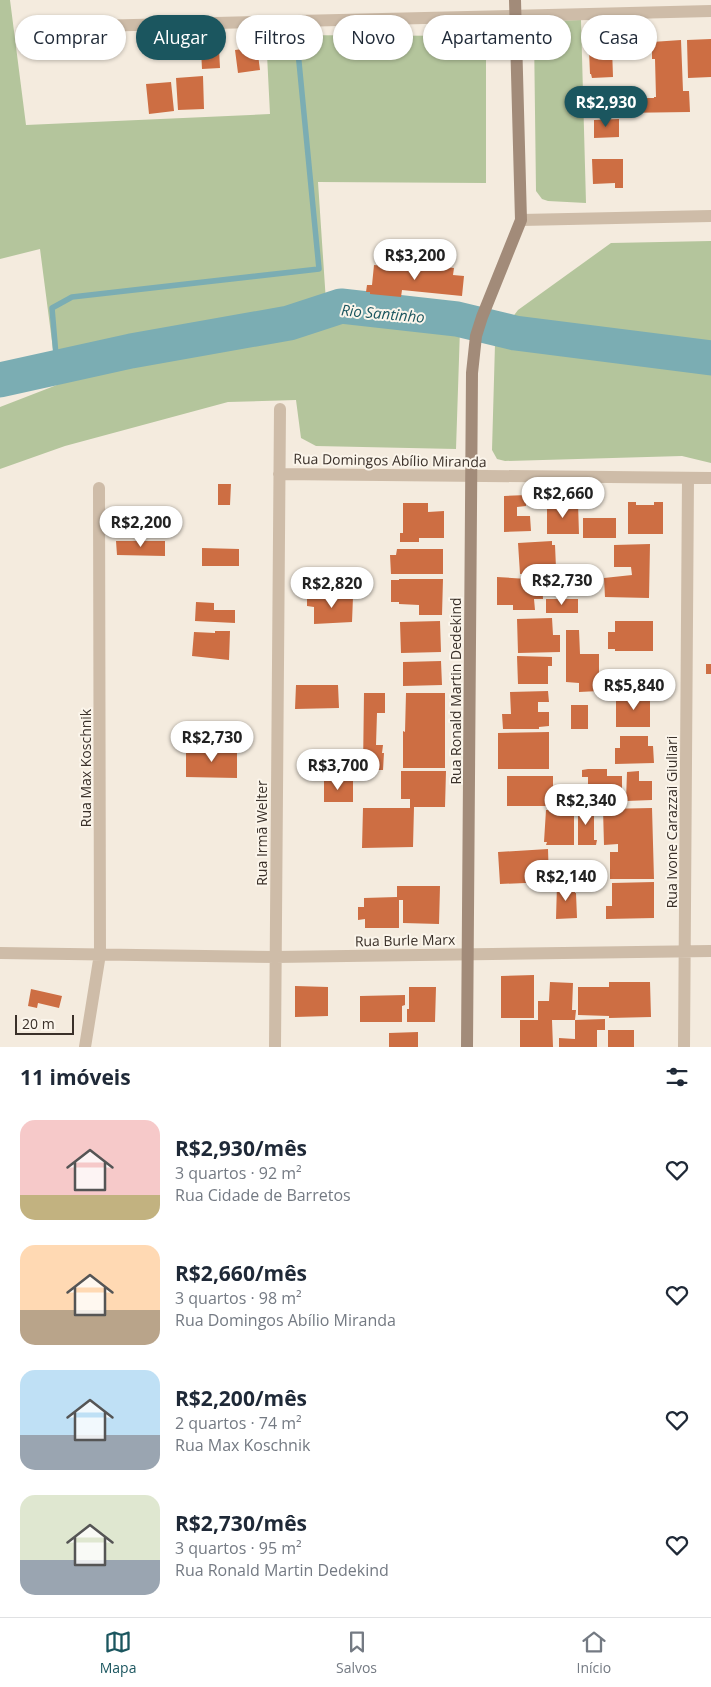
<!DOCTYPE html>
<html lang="pt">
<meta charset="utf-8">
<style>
body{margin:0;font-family:"Open Sans",sans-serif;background:#f6f6f7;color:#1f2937;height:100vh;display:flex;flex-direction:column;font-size:19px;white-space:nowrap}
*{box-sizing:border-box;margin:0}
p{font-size:16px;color:#747a83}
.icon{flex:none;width:28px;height:28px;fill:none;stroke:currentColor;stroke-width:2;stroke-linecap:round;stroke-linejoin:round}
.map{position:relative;height:1047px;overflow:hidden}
.side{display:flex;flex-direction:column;background:#fff;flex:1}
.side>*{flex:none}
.banner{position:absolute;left:15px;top:15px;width:681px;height:45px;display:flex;gap:10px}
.scale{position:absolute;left:15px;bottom:12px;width:59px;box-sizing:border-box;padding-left:5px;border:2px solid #3a3029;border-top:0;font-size:14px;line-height:18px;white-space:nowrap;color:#3a3029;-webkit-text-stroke:4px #fbf5eb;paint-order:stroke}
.price{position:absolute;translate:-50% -42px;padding:0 11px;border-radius:18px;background:#fff;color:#222;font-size:16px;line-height:32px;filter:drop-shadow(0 1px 2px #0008)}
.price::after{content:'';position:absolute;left:50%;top:30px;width:15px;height:11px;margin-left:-8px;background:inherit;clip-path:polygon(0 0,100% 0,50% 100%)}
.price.selected{background:#1b565f;color:#fff}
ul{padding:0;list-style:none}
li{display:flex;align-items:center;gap:15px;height:125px;padding:0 20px}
li span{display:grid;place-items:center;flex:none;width:140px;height:100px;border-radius:15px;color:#555}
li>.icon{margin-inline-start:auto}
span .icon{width:60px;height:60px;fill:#fffc;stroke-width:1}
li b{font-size:21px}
h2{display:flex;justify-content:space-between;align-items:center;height:60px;padding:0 20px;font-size:21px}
.chip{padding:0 18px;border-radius:22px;background:#fff;box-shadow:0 1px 4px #0004;font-size:18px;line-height:45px}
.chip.selected{background:#1b565f;color:#fff}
.tabs{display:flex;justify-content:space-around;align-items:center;height:70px;border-top:1px solid #e0e1e3;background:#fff;font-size:14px;color:#747a83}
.tabs a{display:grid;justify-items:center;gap:2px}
.tabs .selected{color:#1b565f}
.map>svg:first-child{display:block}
.green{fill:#b4c59c}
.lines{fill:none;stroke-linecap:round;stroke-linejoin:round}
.stream{stroke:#7badb3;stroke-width:5.5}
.river{stroke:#7badb3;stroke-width:35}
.building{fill:#cd6e43}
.street{stroke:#cebca8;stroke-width:12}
.secondary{stroke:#a28b79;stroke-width:12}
.labels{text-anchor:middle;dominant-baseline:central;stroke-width:4;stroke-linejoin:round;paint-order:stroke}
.street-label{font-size:14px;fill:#3a3029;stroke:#fbf5eb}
.water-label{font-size:15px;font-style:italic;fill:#1b565f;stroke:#fbf5eb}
</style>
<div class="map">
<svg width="711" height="1047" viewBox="0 0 711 1047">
<rect width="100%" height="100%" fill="#f4ebde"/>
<path class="green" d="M 0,0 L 10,0 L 26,125 L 270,114 L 266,35 L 486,36 L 486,183 L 318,182 L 326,302 L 298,311 L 269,315 L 154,339 L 123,341 L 54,357 L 40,249 L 0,259 Z
M 581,20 L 586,203 L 548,201 L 542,199 L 536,191 L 534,33 L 539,24 L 544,21 Z
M 711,241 L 711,463 L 682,456 L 505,461 L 497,459 L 492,450 L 495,344 L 497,338 L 518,310 L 611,243 Z
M 341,316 L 460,329 L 456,449 L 316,446 L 301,438 L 296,400 L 228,402 L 65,446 L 0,469 L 0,407 L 62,383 Z"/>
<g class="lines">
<path class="stream" d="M 57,367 L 52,308 L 72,297 L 319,269 L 296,31"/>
<path class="river" d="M 0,380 L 131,351 L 289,323 L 341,306 L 457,319 L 515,333 L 711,358"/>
</g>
<path class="building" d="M 616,25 L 617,47 L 612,48 L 613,77 L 592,78 L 591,74 L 590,74 L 588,26 Z
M 711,39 L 711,77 L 688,78 L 687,40 Z
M 681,40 L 683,91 L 689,91 L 690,112 L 618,113 L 618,98 L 654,98 L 654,97 L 656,97 L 655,59 L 652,59 L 652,42 Z
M 257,47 L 260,70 L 238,73 L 235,50 Z
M 219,49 L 220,68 L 202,69 L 201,50 Z
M 203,76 L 204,109 L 178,110 L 176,78 Z
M 171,82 L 174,111 L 149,114 L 146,84 Z
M 619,119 L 619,137 L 594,138 L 594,120 Z
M 592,159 L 623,159 L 623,188 L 615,188 L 615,183 L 593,184 Z
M 412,264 L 454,268 L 453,275 L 464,276 L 462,296 L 402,290 L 401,297 L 370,294 L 370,292 L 366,292 L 367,285 L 372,285 L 374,265 L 411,269 Z
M 218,484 L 231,484 L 230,505 L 218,505 Z
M 527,495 L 526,506 L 517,507 L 517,516 L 530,516 L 531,531 L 504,532 L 504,496 Z
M 628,502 L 636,502 L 636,505 L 654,505 L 654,502 L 663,502 L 663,534 L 628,534 Z
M 403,503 L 428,503 L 428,512 L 444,511 L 444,538 L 419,538 L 419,542 L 400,542 L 400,533 L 403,533 Z
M 547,503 L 578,503 L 579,534 L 547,534 Z
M 583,518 L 616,518 L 616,538 L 583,538 Z
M 116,541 L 165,541 L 165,556 L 117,555 Z
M 552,541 L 552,545 L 555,545 L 556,568 L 552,572 L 552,576 L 538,576 L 538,573 L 520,574 L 518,543 Z
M 650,544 L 649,598 L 605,597 L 604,578 L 632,575 L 631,567 L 614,567 L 614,545 Z
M 202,548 L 239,549 L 239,566 L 202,566 Z
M 397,549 L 443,549 L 443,574 L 391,574 L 390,555 L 396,555 Z
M 497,577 L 542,580 L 543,599 L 534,599 L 535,610 L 513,610 L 513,605 L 497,605 Z
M 399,579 L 443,579 L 442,615 L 419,615 L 419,605 L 399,604 L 399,602 L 391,602 L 391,580 L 399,580 Z
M 307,597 L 353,597 L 352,622 L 314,624 L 314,607 L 307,606 Z
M 546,599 L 578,599 L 578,613 L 546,613 Z
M 196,602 L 214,603 L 214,610 L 235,610 L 235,623 L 195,621 Z
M 552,618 L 553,635 L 560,635 L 560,652 L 518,653 L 517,619 Z
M 440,621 L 441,652 L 401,653 L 400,622 Z
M 615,621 L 653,621 L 653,651 L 615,651 L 615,649 L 608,649 L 608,632 L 615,632 Z
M 566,630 L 579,630 L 580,654 L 599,654 L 599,691 L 579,692 L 579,683 L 566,682 Z
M 215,631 L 230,631 L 229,660 L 192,656 L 194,632 L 215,633 Z
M 517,656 L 552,657 L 552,666 L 548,666 L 548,684 L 518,684 Z
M 441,661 L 442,685 L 403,686 L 403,662 Z
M 706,664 L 711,664 L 711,674 L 706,674 Z
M 296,685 L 338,685 L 339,708 L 295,709 Z
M 548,691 L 549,702 L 538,702 L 538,712 L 549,712 L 549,726 L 539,727 L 539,729 L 503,729 L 502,714 L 511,714 L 510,692 Z
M 627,691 L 647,691 L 647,701 L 650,701 L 650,727 L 616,727 L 616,700 L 626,701 Z
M 364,693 L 385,693 L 385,713 L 377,713 L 376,745 L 383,745 L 382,753 L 384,753 L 383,770 L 363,770 Z
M 406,693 L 445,693 L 445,768 L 403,768 L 403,731 L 405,732 Z
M 571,705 L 588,705 L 588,729 L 571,729 Z
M 549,732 L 549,769 L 498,769 L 498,733 Z
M 620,736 L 648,736 L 648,746 L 653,746 L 654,763 L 615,764 L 615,748 L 620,748 Z
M 186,748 L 237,748 L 237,778 L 186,777 Z
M 588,769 L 607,769 L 607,776 L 622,776 L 622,799 L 588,800 L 588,777 L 582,777 L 582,770 Z
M 401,771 L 446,771 L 445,807 L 414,807 L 413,847 L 362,848 L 363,808 L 410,808 L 410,799 L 401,799 Z
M 639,771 L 639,781 L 652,781 L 652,800 L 626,801 L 627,772 Z
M 507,776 L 553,776 L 553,806 L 507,806 Z
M 324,779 L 353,779 L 353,802 L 324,802 Z
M 578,806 L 594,806 L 594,840 L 597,840 L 596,845 L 578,845 Z
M 652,808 L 654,879 L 610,879 L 610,852 L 618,852 L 618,844 L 604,845 L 603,809 Z
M 563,809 L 563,810 L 574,810 L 574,845 L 546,845 L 547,842 L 544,842 L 546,810 Z
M 548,849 L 549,882 L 500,884 L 498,852 Z
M 654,882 L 654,918 L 606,919 L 606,906 L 612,906 L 612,883 Z
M 557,884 L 575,884 L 575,893 L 576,893 L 577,918 L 556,919 Z
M 397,886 L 440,886 L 439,924 L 403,923 L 403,900 L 399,900 L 399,928 L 365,928 L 365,919 L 358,920 L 358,907 L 364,907 L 364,898 L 397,897 Z
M 534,975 L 534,1018 L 501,1018 L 501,976 Z
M 550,982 L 573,983 L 572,1010 L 576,1010 L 575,1020 L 605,1019 L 605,1030 L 597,1030 L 597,1047 L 559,1047 L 559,1038 L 575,1039 L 575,1020 L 552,1020 L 553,1047 L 520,1047 L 520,1020 L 538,1020 L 538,1001 L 549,1001 Z
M 609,982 L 650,982 L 651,1017 L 609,1018 L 609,1016 L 578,1015 L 578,987 L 609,987 Z
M 295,986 L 328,987 L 328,1016 L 295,1017 Z
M 409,987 L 436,987 L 435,1022 L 407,1022 L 407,1009 L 409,1009 Z
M 31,989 L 62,996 L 59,1008 L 38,1003 L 37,1008 L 28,1006 Z
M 405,995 L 405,1005 L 402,1006 L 402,1022 L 360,1022 L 360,996 Z
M 608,1030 L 634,1030 L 634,1047 L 608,1047 Z
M 418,1032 L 418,1047 L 389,1047 L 389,1033 Z"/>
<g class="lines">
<path class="street" d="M 52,27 L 711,11
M 521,220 L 711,216
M 279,474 L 711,478
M 0,953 L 275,957 L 711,951
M 85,1047 L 100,954 L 99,488
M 275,1047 L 280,409
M 684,1047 L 688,478"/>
<path class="secondary" d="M 467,1047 L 472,373 L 476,336 L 482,317 L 521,220 L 515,0"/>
</g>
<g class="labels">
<g class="street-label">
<text transform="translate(390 460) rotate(1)">Rua Domingos Abílio Miranda</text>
<text transform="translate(455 691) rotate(-90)">Rua Ronald Martin Dedekind</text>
<text transform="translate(85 768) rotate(-90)">Rua Max Koschnik</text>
<text transform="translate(671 822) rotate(-90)">Rua Ivone Carazzai Giuliari</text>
<text transform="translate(261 833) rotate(-90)">Rua Irmã Welter</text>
<text transform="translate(405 940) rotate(-1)">Rua Burle Marx</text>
</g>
<g class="water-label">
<text transform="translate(383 313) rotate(5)">Rio Santinho</text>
</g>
</g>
</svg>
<div class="scale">20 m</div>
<b class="price selected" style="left:606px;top:128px">R$2,930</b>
<b class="price" style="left:415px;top:281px">R$3,200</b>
<b class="price" style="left:563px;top:519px">R$2,660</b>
<b class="price" style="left:141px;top:548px">R$2,200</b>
<b class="price" style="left:562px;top:606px">R$2,730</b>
<b class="price" style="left:332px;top:609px">R$2,820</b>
<b class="price" style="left:634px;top:711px">R$5,840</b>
<b class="price" style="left:212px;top:763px">R$2,730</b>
<b class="price" style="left:338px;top:791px">R$3,700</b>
<b class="price" style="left:586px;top:826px">R$2,340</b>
<b class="price" style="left:566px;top:902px">R$2,140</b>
<div class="banner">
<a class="chip">Comprar</a>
<a class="chip selected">Alugar</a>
<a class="chip">Filtros</a>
<a class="chip">Novo</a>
<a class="chip">Apartamento</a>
<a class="chip">Casa</a>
</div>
</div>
<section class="side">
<h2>11 imóveis<svg class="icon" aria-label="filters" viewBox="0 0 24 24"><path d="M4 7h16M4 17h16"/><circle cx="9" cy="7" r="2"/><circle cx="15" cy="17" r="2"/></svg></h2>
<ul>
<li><span style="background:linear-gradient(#f6c9c9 75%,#c2b280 0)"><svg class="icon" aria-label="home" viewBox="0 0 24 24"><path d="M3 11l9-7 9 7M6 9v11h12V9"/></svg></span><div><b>R$2,930/mês</b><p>3 quartos · 92 m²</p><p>Rua Cidade de Barretos</p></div><svg class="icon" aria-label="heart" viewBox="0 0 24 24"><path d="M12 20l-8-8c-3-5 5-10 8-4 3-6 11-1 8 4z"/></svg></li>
<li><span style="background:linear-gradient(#ffd9b3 65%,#b9a48a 0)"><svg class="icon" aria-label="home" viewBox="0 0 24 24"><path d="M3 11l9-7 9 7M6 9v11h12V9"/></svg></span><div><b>R$2,660/mês</b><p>3 quartos · 98 m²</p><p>Rua Domingos Abílio Miranda</p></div><svg class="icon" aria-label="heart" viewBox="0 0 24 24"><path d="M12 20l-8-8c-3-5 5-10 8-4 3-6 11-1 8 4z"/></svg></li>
<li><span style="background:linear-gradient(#bfe0f5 65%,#9aa5b1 0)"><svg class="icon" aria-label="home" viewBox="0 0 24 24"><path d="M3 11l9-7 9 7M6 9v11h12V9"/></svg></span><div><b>R$2,200/mês</b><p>2 quartos · 74 m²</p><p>Rua Max Koschnik</p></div><svg class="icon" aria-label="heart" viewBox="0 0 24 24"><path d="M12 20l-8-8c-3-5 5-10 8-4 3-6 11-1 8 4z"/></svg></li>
<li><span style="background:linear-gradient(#dfe7d0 65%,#9aa5b1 0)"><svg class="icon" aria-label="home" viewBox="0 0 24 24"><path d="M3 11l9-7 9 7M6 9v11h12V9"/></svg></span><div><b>R$2,730/mês</b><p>3 quartos · 95 m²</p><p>Rua Ronald Martin Dedekind</p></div><svg class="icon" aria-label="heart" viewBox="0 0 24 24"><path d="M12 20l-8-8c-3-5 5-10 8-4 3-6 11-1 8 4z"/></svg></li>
</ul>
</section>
<nav class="tabs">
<a class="selected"><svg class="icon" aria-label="map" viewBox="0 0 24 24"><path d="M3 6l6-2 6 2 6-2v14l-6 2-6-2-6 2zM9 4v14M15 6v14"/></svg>Mapa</a>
<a><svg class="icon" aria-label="saved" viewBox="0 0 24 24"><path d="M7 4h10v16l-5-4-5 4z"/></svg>Salvos</a>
<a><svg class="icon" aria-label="home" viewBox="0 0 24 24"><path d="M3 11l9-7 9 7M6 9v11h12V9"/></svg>Início</a>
</nav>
